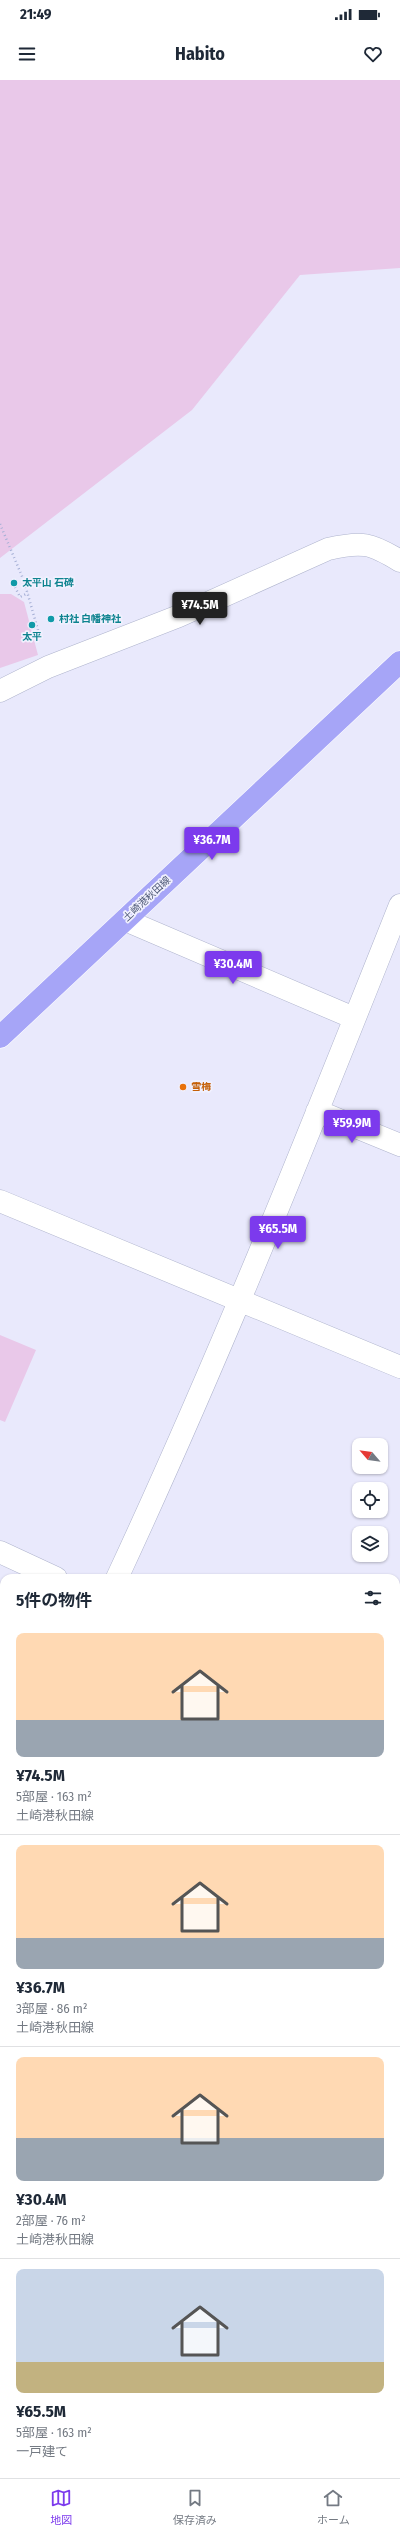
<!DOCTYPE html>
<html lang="ja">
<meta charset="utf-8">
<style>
body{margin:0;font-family:"Fira Sans Condensed","Noto Sans JP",sans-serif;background:#f2f2f3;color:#1f2937;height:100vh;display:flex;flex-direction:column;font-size:15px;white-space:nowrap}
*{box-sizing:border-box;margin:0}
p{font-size:13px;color:#747a83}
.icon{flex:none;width:22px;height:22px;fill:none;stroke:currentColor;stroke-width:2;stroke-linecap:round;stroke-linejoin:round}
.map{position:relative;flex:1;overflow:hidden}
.sheet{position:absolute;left:0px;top:1494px;width:400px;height:904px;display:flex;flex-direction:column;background:#fff;border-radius:12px 12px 0 0;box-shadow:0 1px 3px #0004}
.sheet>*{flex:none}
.needle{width:26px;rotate:298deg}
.fabs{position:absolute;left:352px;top:1358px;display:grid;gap:8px}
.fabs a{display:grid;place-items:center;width:36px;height:36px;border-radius:8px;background:#fff;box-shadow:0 1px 3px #0004;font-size:20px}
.price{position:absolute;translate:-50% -34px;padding:0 9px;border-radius:4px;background:#7c3aed;color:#fff;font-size:13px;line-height:26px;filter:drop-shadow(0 1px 2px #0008)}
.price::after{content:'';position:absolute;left:50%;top:24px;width:12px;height:9px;margin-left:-6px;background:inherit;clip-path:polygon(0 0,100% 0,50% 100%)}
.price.active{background:#222;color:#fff}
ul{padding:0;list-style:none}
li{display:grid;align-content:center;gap:8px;height:212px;padding:0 16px}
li+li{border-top:1px solid #e0e1e3}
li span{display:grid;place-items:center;height:124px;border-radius:8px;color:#555}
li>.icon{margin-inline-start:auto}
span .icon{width:72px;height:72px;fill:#fffc;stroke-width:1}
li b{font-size:17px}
h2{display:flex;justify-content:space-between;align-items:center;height:48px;padding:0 16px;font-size:17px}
.status{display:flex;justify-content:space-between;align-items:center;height:28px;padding:0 20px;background:#fff;direction:ltr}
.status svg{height:11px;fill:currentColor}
header{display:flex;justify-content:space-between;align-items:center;height:52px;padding:0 16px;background:#fff;font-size:18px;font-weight:700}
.menu{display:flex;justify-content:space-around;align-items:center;height:56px;border-top:1px solid #e0e1e3;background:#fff;font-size:11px;color:#747a83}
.menu a{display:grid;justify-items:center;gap:2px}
.menu .active{color:#7c3aed}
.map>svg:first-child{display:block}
.green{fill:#e9c8e9}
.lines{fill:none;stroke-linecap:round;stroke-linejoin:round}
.minor-casing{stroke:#afb4cd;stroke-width:23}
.major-casing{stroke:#fff;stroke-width:23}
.path{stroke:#a5afd5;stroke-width:2.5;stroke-dasharray:1 3;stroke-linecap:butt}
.minor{stroke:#fff;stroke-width:22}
.major{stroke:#a6a5f7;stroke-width:22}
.rail{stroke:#a9c6a7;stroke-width:3;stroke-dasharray:6 4;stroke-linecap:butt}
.culture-dot{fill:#0f9aa8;stroke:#f0f0fe;stroke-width:1.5}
.food-dot{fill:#e8710a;stroke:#f0f0fe;stroke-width:1.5}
.labels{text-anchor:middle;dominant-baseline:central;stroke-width:3.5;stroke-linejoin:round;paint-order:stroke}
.culture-label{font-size:10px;font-weight:bold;fill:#0d838f;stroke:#f0f0fe;text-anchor:start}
.street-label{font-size:10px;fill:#4d5875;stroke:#f0f0fe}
.food-label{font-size:10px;font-weight:bold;fill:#c56008;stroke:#f0f0fe;text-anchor:start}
</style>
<div class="status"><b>21:49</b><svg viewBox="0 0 49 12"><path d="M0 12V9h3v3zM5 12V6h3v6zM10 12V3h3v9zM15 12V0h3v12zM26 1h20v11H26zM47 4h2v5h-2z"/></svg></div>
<header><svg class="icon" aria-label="menu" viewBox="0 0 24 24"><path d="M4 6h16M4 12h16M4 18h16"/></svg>Habito<svg class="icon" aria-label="heart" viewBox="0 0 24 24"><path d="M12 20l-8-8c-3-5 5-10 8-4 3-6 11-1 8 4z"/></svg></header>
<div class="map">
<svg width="400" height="2398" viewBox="0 0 400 2398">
<rect width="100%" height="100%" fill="#e9e9fc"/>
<path class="green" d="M 0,0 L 400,0 L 400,188 L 300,195 L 192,330 L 0,478 Z
M 0,514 L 11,514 L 24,522 L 38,575 L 0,588 Z
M 0,1255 L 36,1270 L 5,1342 L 0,1340 Z"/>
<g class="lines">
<g class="minor-casing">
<path id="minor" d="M 0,611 L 48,587 L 179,536 L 328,469 C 362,461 371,463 400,481
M 125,840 L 354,938
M 317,1031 L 400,1065
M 0,1121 L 400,1287
M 0,1472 L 56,1498
M 117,1498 C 220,1277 310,1051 400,825
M 396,1591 L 400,1582
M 0,1705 L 4,1706
M 0,1787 L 4,1778
M 396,1843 L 400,1841
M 396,1868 L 399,1870
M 0,1929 L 4,1939
M 0,1969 L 4,1959
M 396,2291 L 400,2289
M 215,2394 L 217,2398
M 243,2394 L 243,2398
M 346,2394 L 349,2398
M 372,2394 L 374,2398
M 104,2398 L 112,2394"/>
</g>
<g class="major-casing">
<path id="major" d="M 0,957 L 400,582"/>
</g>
<path class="path" d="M 0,444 L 24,501 L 40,557
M 15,507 L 20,517 L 28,513
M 0,2104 L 4,2102"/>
<use href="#minor" class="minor"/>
<use href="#major" class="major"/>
<path class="rail" d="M 396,1933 L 400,1931
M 0,2164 L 4,2162
M 396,2221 L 400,2220
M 0,2347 L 4,2346"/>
</g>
<g class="culture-dot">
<circle cx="14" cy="503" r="4"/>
<circle cx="51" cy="539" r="4"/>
<circle cx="32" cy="545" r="4"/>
</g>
<circle class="food-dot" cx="183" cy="1007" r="4"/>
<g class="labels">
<g class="culture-label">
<text x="22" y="503">太平山 石碑</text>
<text x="59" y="539">村社 白幡神社</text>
<text x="32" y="557" text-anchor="middle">太平</text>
</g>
<g class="street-label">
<text transform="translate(147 819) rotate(-43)">土崎港秋田線</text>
</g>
<g class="food-label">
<text x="191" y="1007">雪梅</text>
</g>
</g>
</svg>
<div class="fabs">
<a><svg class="needle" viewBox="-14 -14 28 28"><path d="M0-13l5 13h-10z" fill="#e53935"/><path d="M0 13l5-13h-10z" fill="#747a83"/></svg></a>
<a><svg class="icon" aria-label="locate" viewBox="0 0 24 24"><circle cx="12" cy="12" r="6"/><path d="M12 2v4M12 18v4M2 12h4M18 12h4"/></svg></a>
<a><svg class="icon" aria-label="layers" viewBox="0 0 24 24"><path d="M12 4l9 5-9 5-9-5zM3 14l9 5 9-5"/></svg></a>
</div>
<b class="price active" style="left:200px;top:546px">¥74.5M</b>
<b class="price" style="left:212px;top:781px">¥36.7M</b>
<b class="price" style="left:233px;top:905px">¥30.4M</b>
<b class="price" style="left:352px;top:1064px">¥59.9M</b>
<b class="price" style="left:278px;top:1170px">¥65.5M</b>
<section class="sheet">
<h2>5件の物件<svg class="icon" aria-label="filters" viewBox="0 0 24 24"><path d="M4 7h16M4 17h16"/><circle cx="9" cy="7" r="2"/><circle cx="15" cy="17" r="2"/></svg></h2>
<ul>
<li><span style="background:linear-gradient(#ffd9b3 70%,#9aa5b1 0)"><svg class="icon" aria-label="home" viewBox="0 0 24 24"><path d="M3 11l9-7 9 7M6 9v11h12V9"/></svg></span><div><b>¥74.5M</b><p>5部屋 · 163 m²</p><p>土崎港秋田線</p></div></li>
<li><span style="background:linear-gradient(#ffd9b3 75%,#9aa5b1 0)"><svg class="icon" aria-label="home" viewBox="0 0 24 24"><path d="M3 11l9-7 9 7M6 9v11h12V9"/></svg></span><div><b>¥36.7M</b><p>3部屋 · 86 m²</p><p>土崎港秋田線</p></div></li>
<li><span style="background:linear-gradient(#ffd9b3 65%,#9aa5b1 0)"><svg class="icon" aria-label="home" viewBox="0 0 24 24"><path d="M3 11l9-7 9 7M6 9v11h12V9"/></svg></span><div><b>¥30.4M</b><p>2部屋 · 76 m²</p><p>土崎港秋田線</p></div></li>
<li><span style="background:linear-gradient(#c9d6e8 75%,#c2b280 0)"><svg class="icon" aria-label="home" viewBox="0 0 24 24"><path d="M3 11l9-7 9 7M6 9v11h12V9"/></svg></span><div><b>¥65.5M</b><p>5部屋 · 163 m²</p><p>一戸建て</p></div></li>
</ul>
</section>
</div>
<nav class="menu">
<a class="active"><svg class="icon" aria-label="map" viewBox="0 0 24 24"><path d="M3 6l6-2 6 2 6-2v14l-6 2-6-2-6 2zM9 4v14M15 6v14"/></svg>地図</a>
<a><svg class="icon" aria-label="saved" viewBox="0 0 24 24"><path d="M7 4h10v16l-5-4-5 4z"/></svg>保存済み</a>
<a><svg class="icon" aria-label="home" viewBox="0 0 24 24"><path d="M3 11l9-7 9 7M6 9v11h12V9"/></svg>ホーム</a>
</nav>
